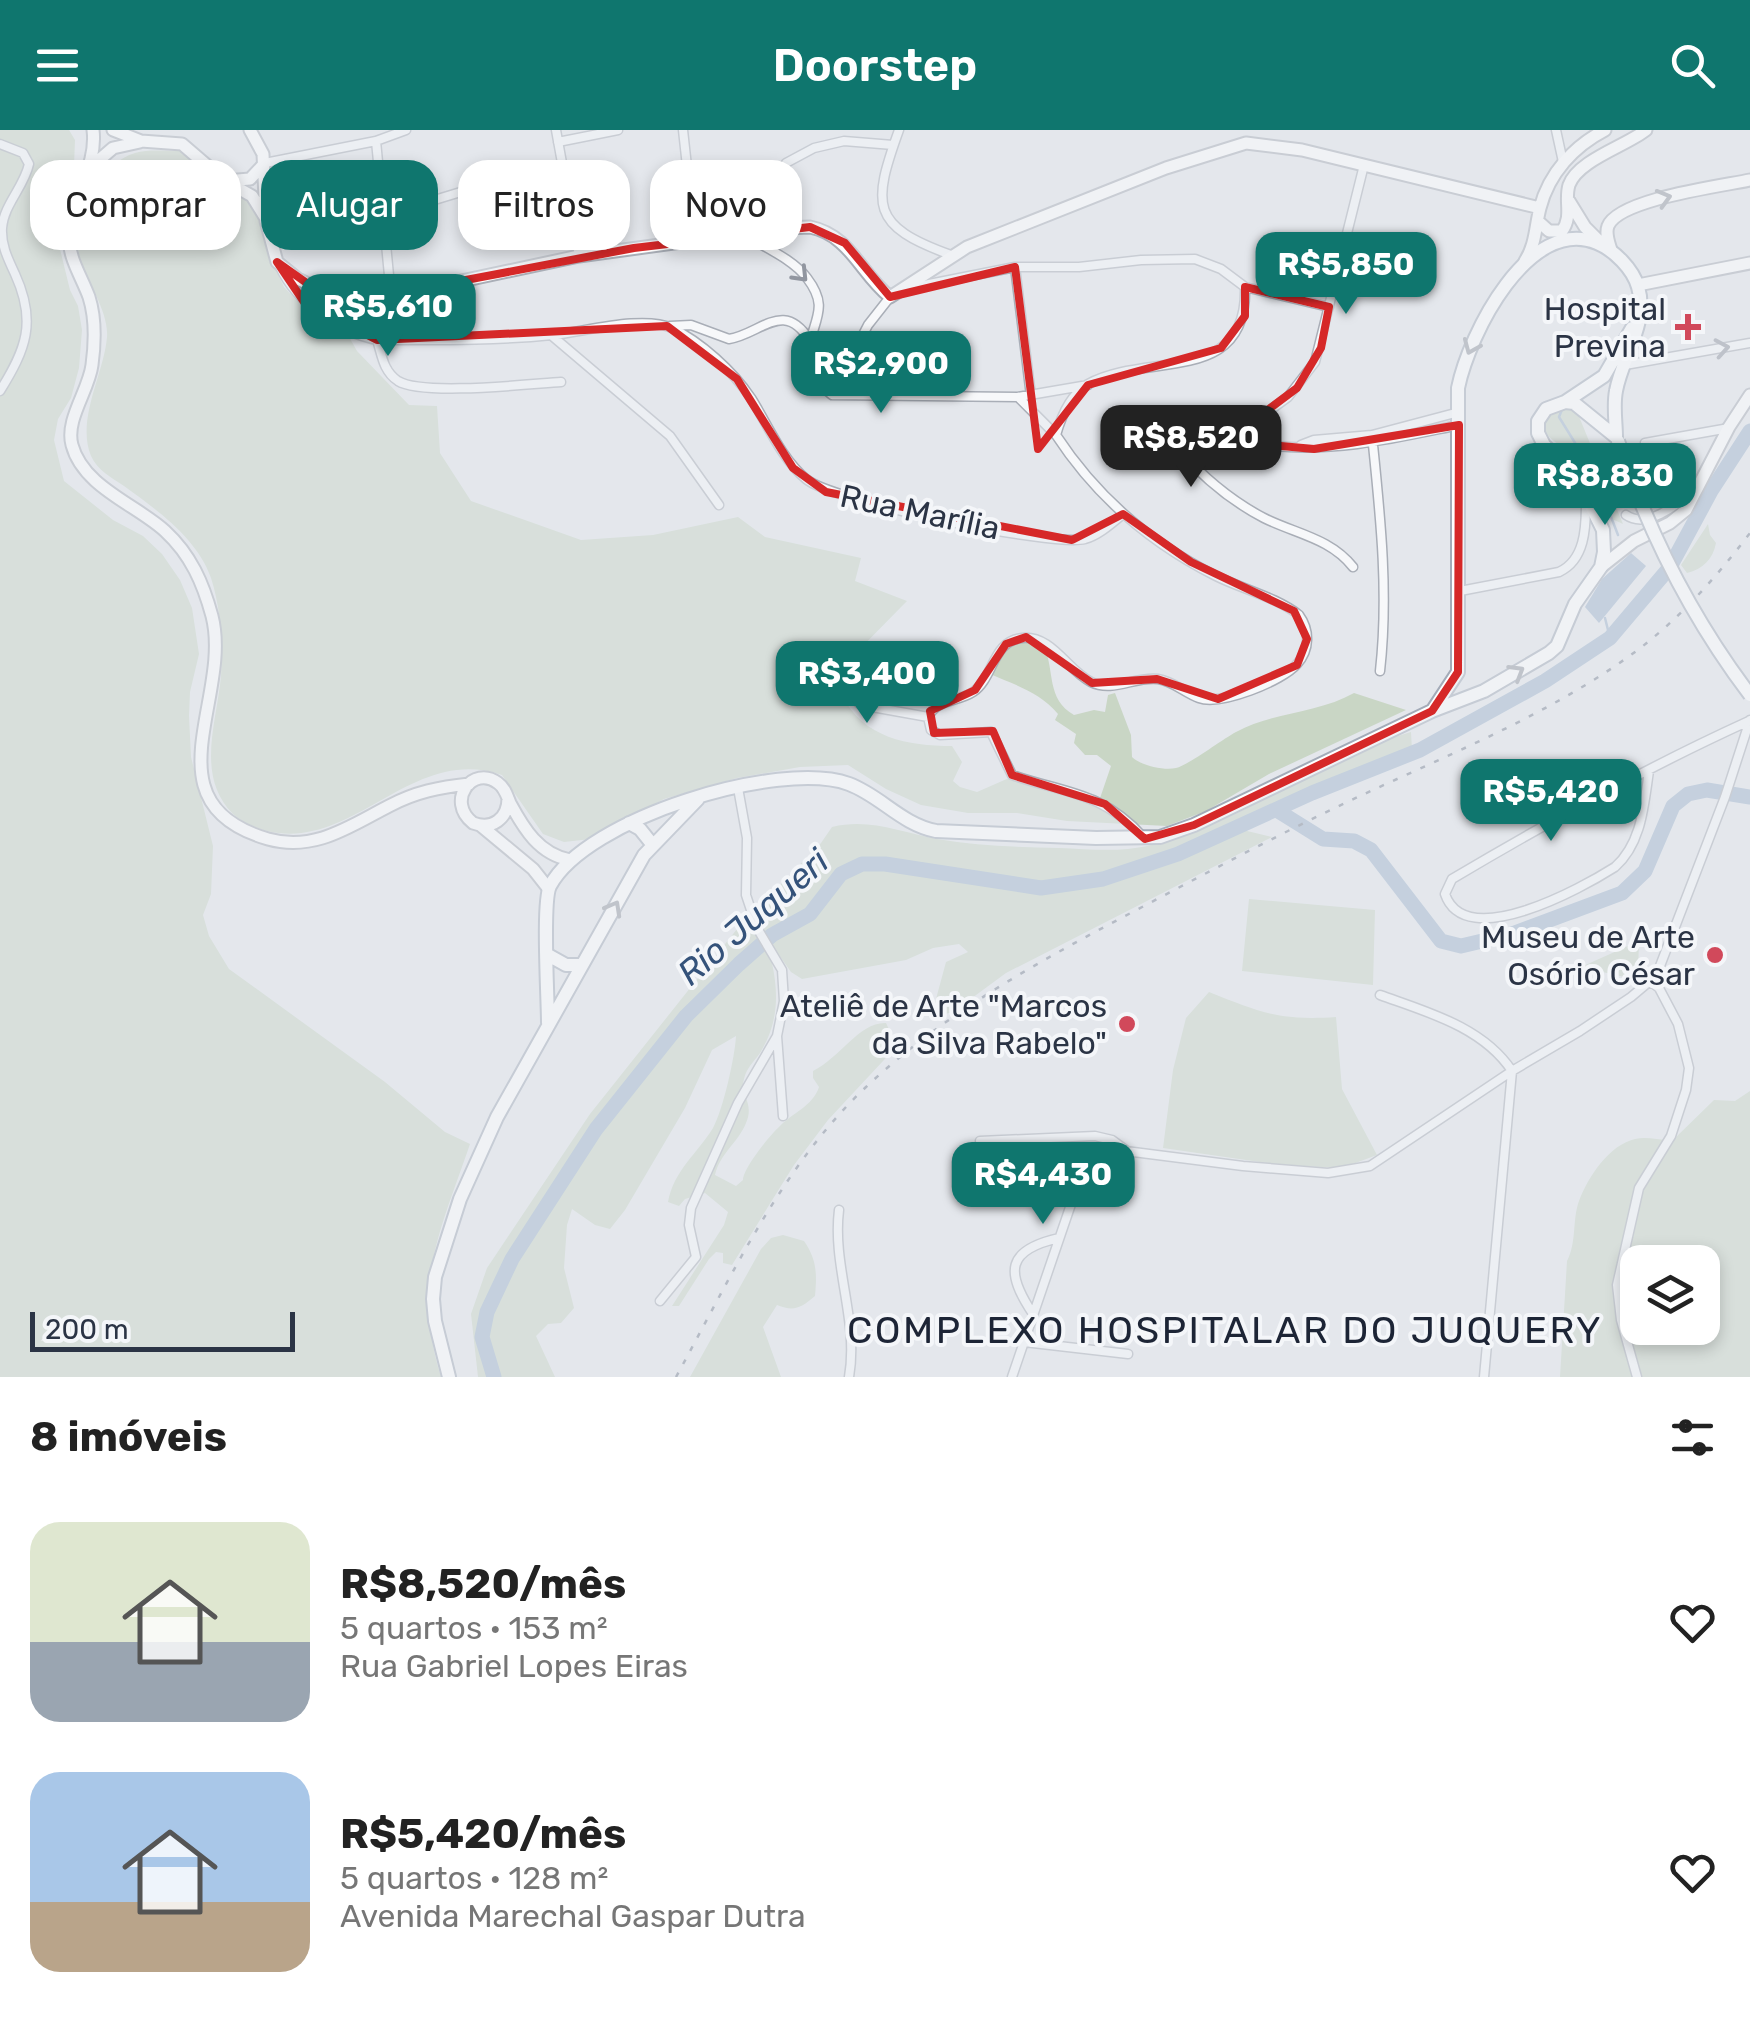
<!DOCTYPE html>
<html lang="pt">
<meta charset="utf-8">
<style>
body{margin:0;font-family:Rubik,sans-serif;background:#f2f2f2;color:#222;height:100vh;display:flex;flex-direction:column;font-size:38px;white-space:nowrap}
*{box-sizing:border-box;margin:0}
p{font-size:32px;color:#767676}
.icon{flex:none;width:55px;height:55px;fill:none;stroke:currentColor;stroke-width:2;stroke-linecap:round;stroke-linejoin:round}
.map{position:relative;height:1247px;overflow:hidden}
.panel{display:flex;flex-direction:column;background:#fff;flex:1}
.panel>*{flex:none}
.hud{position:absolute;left:30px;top:30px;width:1000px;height:90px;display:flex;gap:20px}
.fabs{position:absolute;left:1620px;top:1115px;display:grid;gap:20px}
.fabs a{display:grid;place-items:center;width:100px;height:100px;border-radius:20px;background:#fff;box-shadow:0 5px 15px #0003;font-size:50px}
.scale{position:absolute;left:30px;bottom:25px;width:265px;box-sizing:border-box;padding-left:10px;border:5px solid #2b3445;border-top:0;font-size:28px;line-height:35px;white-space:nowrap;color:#2b3445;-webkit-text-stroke:8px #f4f6f9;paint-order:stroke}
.price{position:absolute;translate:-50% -85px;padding:0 22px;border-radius:20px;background:#0f766e;color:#fff;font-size:32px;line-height:65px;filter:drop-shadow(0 2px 5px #0008)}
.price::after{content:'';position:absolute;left:50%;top:60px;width:30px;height:22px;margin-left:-15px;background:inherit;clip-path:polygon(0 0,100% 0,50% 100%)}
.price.on{background:#222;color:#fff}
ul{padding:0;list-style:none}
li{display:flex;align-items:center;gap:30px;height:250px;padding:0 30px}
li span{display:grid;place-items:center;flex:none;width:280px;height:200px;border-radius:30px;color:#555}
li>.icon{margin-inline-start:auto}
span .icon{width:120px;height:120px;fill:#fffc;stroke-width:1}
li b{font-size:42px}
h2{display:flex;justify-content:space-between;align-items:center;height:120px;padding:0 30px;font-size:42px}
.chip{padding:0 35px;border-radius:30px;background:#fff;box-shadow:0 5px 15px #0003;font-size:35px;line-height:90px}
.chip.on{background:#0f766e;color:#fff}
header{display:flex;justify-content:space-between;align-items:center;height:130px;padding:0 30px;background:#0f766e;color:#fff;font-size:45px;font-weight:600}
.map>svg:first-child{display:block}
.green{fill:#c9d6c5;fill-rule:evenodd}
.water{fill:#9fb4cc}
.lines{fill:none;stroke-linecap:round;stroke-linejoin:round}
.stream{stroke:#9fb4cc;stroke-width:2.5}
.river{stroke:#9fb4cc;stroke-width:15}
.street-casing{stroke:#a9aeb7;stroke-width:11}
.secondary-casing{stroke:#a9aeb7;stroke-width:15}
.primary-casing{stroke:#a3abb8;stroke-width:16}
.street{stroke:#f7f8fa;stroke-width:8}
.secondary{stroke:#fff;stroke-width:11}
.primary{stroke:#fff;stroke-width:12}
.rail{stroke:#7d8696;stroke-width:2.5;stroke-dasharray:5 10;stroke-linecap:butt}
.primary-bridge-casing{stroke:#a3abb8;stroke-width:16;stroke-linecap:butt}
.primary-bridge{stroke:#fff;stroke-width:12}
.oneway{stroke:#959aa2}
.oneway2{stroke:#9196a0}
.marked{fill:none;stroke:#d62828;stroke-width:8;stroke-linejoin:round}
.poi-dot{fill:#d1495b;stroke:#f4f6f9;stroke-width:4}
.labels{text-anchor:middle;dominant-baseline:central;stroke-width:8;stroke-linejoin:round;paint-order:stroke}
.poi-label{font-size:32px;fill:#2b3445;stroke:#f4f6f9;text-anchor:end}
.street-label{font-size:32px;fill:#2b3445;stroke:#f4f6f9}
.water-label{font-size:35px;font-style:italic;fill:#34527a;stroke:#f4f6f9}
.quarter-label{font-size:38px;letter-spacing:2.5px;fill:#1d2536;stroke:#f4f6f9}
</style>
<header><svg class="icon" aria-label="menu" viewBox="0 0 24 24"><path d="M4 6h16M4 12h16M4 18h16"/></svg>Doorstep<svg class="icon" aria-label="search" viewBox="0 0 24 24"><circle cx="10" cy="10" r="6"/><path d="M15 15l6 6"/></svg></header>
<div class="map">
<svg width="1750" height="1247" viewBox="0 0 1750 1247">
<rect width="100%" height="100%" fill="#e4e7ec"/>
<path class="green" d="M 0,0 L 69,0 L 75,10 L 74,36 L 58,92 L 58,111 L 70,160 L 78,176 L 82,200 L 79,238 L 71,268 L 58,289 L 54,310 L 64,351 L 113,390 L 143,406 L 162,424 L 180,450 L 192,478 L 199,524 L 190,562 L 189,586 L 191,627 L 213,716 L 211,764 L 203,785 L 209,806 L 229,839 L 385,952 L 445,1002 L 470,1014 C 440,1102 412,1153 441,1247 L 0,1247 Z
M 180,21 L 214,49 L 255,74 L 270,128 L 284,157 L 296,170 L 348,205 L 357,221 L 409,275 L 437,276 L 440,323 L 471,371 L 581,410 L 653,405 L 738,387 L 765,407 L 861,428 L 855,451 L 907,471 L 847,532 L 842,565 C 863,608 908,616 952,616 L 962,632 L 953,651 L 960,657 L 977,662 L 1009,648 L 1098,674 L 1111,636 L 1097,625 L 1085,625 L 1074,613 L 1076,604 L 1055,590 L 1058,584 C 1040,562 1015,555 990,544 L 1006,516 L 1026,509 L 1044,516 C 1055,541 1046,569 1074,585 L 1094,580 L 1105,582 L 1108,565 L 1115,563 L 1131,605 L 1132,627 C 1140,635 1164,641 1176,638 C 1189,635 1221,610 1236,602 C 1273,582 1319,583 1354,563 L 1406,580 L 1269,644 L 1206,681 L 1167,696 L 1067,691 L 1017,683 L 968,683 L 921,675 L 886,659 L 848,635 L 800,637 L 737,648 L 664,669 L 591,709 L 564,712 L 543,704 L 502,645 C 411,614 354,722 267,701 C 256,698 242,692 233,684 C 195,646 217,592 221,546 C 223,514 221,479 211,448 C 197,408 157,380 124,356 C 111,347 98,341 91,326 C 76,289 104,244 107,207 C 109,182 87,152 80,128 C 68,91 98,34 135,23 C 148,19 166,21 180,21 Z
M 1555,277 L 1570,278 L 1578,284 L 1623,394 L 1601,384 C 1597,368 1593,350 1585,337 C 1571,313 1524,310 1555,277 Z
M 1708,394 L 1710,405 L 1716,413 C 1713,429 1703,439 1687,443 L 1681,435 Z
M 1411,602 L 1412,620 L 1310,661 L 1241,694 L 1243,700 L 1272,707 L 1006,843 L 953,882 L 937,886 L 933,880 L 946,832 L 968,822 L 959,814 L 933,818 L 906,830 L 802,849 L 791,842 L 779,825 L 772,833 C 779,865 778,894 760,923 C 753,933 747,937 744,949 C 739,966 755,972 746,993 C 738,1013 720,1023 715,1045 L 736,1056 L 743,1050 C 743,1039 769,1006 779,997 C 792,983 813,976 819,957 L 813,948 L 813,941 C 840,928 859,892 886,893 L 897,916 L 828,990 L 794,1035 L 732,1135 L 723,1133 L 723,1123 L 716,1122 L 709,1129 L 679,1176 L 672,1176 L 724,1095 L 728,1082 L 705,1063 L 685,1069 L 679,1076 L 668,1072 C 674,1040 697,1024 713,998 C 723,980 735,927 736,906 L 712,920 L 685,978 L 625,1080 L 610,1099 L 595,1095 L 572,1079 L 567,1095 L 564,1138 L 574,1178 L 561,1193 L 548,1194 L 536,1206 L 555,1247 L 478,1247 L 471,1184 L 487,1138 L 590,984 L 737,799 L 821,713 L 832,697 C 870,688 899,702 937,709 C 977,716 1018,717 1059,718 C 1082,719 1106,721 1128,719 C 1223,708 1318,628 1411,602 Z
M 1249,769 L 1375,780 L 1373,855 L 1242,841 Z
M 1639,811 L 1638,843 L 1633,849 L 1581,837 Z
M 1209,862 C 1259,882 1280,891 1336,887 L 1342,959 L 1377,1025 L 1342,1038 L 1280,1035 L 1163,1018 L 1173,940 L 1186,888 Z
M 1750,961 L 1750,1247 L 1560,1247 L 1567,1131 C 1577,1112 1572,1090 1579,1071 C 1588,1047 1609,1015 1635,1009 C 1648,1006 1660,1011 1673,1010 L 1714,970 L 1735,971 ZM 1638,1132 L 1702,1132 L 1702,1198 L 1638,1198 Z
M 783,1105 L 804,1111 C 817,1130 817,1144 815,1166 C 801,1178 794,1182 777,1175 L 763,1197 L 781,1247 L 690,1247 L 761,1119 L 771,1108 Z"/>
<path class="water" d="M 1631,423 L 1646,436 L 1599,493 L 1585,477 L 1602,449 Z"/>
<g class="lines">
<path class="stream" d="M 1563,277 L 1559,287 L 1595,345 L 1618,405
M 1605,488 L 1610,508"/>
<path class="river" d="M 1278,681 L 1323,709 L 1354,711 L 1371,720 L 1441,811 L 1461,816 L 1512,804 L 1622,763 L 1645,741 L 1673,676 L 1688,664 L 1707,660 L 1750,667
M 494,1247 L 482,1207 L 487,1182 L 512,1129 L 596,999 L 686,886 L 739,834 L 772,805 L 810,784 L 841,744 L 862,734 L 885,734 L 1041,758 L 1103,749 L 1178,724 L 1312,663 L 1420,620 L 1545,551 L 1610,508 L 1670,437 L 1711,361 L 1750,301"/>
<g class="street-casing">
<path id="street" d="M 556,0 L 579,126
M 683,0 L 695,109
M 899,0 C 872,75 870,96 951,125
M 1556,0 L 1563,32
M 376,11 L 391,166
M 558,12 L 618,0
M 0,14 L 23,23 L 29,34 C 24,57 4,74 2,98 C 1,115 8,129 15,144 C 37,192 26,219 0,261
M 265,33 L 376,11 L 406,0
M 1364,35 L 1315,232 L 1288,267 L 1262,286 L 1262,303 L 1274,316 C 1339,322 1395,308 1459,295
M 382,86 L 464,61
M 784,98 L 777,51 L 786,33 L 814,18 L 844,11 L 893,15
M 741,103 C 763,117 792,128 807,148 C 826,173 818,184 811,208 C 806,224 818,256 832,265 L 1018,267 L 1088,255
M 280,137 C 297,173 338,202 377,210 C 435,210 494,211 552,205 C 584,202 642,185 672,198 C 701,212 733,241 751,268 C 768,295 781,328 806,349 C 831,371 1052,417 1085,409 C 1099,405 1112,393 1123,384
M 1015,137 L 1031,266
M 909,158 L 1015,137 L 1079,137 L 1141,130 L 1195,129 L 1221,139 L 1245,157 L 1329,177
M 670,196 L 691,195 L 729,209 C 761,204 784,168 810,211
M 551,205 L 670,306 L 719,375
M 377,210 C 382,225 383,241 398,251 C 422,266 529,254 561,252
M 1625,235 L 1750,213
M 832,265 L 868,195 L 890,167
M 1018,267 L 1056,305
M 1262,286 L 1233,292 L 1181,310 L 1177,318 C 1201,345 1231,371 1264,388 C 1296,404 1330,408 1353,437
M 1372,305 C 1380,383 1389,462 1380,541
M 1645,313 L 1729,298
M 1301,315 L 1314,310 L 1372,305 L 1459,282
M 1626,385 C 1646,399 1676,376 1691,362
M 1460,461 L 1559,442 C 1585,430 1586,398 1586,373
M 850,555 L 853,568 L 861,575 L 928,587
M 1649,641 C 1644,674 1642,713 1615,737 C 1582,758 1465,823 1445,764 L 1452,749 C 1548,692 1648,637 1749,591
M 1142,706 C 1103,662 1064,663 1012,645 L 991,602 L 940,605 L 931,600 L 928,587 C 937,569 958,572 973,562 C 994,548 992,511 1022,508 C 1052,505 1067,540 1091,552 C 1113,563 1135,546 1158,549 C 1173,551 1185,563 1199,568 C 1220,576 1283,551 1297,534 C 1310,520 1310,500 1299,485 C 1276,467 1242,459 1216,446 C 1150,413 1096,366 1056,305 C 1061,287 1070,265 1088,254 C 1147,221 1248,257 1245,157
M 1380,865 C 1427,882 1483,897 1512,941 L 1484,1247
M 777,906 L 783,986
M 980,1011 L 1095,1006 L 1112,1010 L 1127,1021
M 839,1080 C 832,1136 859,1191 849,1247
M 660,1171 L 696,1127 L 689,1095 L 691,1078 L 738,973 L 777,906 L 784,871 L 782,840 L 757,798 L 746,765 L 747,708 L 738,658
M 1033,1184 C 1005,1142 1006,1120 1059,1108
M 1024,1212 L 1128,1224
M 1012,1247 L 1081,1045 C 1087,1029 1094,1024 1110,1019 L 1243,1036 L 1328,1043 L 1370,1036 L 1512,941 L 1580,901 L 1631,867 L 1650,851 L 1660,836 L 1725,667 L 1750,590
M 1637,1247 L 1621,1190 L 1617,1155 L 1639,1058 L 1671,1006 L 1686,960 L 1689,938 L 1678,894 L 1659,858 L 1650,851"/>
</g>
<g class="secondary-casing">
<path id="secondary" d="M 93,0 C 98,38 68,71 69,110 C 70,130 82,148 89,167 C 96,189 95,213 92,235 C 89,260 65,290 72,315 C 83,357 137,375 165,401 C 191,425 203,453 212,486 C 233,568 145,673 268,709 C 315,722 350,696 389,676 C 415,662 440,657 469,654
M 113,0 L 141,11 L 182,14 L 225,51 L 250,49 L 265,33
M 250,0 L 263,24 L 266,91 L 277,132 L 298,149 L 335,167 L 391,166 L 579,126 L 784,98 L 810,97 C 850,105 860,143 890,167 L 967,117 L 1166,38 L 1246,13 L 1302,20 L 1540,78
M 91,37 L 113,18 L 140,12
M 229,53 L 252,66 L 265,87
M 1569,71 L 1585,97 L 1602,114
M 1539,92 L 1549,101 L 1562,101 C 1573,86 1564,71 1569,55 C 1578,30 1626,16 1646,0
M 1611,120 C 1609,113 1605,104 1608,96 C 1619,69 1722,56 1750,50
M 1525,131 C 1536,114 1535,97 1540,78 C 1549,43 1574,16 1605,0
M 1638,155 L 1750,133
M 1601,437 L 1634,411 L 1670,393 L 1686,380 L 1729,297 L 1750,265
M 508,668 C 508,689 492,700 473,693 C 445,671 473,634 498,653 C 505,658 507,666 510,673 C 524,699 539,724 570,730
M 480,695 L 533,739 L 548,758"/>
</g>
<g class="primary-casing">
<path id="primary" d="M 1565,272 L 1604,246 L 1632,198
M 1433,580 L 1458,542 L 1458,258 C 1469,204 1529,85 1597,113 C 1614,120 1633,139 1638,157 C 1649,193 1622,227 1616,261 C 1613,276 1616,292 1616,307
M 629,693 L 640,699 L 652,714
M 548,825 L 566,835 L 582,835
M 548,893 C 548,868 542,772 550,756 C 586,688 780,629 849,654 C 881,666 901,694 936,701 L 1096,708 L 1160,707 L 1194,695 L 1432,581 L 1484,561 L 1549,523 L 1557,516 L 1575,474 L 1601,437 L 1604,422 L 1603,400 L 1576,346 L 1544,315 L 1538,303 L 1538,291 L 1546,279 L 1565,272 L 1574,273 L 1616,307
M 449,1247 L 435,1191 L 433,1169 L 435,1147 L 460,1069 L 497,987 L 644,725 L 698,669"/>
</g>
<use href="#street" class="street"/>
<use href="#secondary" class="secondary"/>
<use href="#primary" class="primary"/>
<path class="rail" d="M 676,1247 C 731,1147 782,1036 866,957 C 948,880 1045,828 1144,776 C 1216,738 1287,700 1360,666 C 1450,624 1547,585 1628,527 C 1675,494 1715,449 1750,403"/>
<g class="primary-bridge-casing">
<path id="primary-bridge" d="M 1618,311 C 1649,404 1691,487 1750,565"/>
</g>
<use href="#primary-bridge" class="primary-bridge"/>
</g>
<defs><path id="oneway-chevron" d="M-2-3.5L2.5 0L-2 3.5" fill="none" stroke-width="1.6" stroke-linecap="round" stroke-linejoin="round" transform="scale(2.5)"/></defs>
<g class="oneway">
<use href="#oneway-chevron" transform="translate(1664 68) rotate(-16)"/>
<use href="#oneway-chevron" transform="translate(1471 217) rotate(113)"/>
<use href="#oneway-chevron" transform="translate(1517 542) rotate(-31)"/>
<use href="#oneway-chevron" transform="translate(614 778) rotate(-61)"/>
</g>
<g class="oneway2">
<use href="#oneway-chevron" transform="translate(801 145) rotate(46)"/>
<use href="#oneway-chevron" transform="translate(1722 218) rotate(-10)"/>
</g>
<path d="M0 0H1750V1247H0ZM 810,97 L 845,113 L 890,167 L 1015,137 L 1038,319 L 1088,255 L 1221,218 L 1245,186 L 1245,157 L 1329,177 L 1321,218 L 1297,258 L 1226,311 L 1314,319 L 1459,295 L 1458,542 L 1432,581 L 1194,695 L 1145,709 L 1105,674 L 1012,645 L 993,601 L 934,603 L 930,581 L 975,560 L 1006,514 L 1026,507 L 1092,553 L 1157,549 L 1218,569 L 1297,535 L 1307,509 L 1294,481 L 1191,432 L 1123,384 L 1072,410 L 826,362 L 793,338 L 737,249 L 667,196 L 377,210 L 304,172 L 277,132 L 318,161 L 371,168 L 634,118 Z" fill="#e4e7ec" fill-opacity=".55" fill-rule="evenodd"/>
<path class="marked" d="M 810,97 L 845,113 L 890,167 L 1015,137 L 1038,319 L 1088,255 L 1221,218 L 1245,186 L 1245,157 L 1329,177 L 1321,218 L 1297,258 L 1226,311 L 1314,319 L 1459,295 L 1458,542 L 1432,581 L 1194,695 L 1145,709 L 1105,674 L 1012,645 L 993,601 L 934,603 L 930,581 L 975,560 L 1006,514 L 1026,507 L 1092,553 L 1157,549 L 1218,569 L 1297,535 L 1307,509 L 1294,481 L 1191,432 L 1123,384 L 1072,410 L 826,362 L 793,338 L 737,249 L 667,196 L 377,210 L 304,172 L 277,132 L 318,161 L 371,168 L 634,118 Z"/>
<g class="poi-dot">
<path d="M1683 182h10v10h10v10h-10v10h-10v-10h-10v-10h10z"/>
<circle cx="1715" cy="825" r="10"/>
<circle cx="1127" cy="894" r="10"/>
</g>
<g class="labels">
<g class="poi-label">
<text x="1666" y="179">Hospital<tspan x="1666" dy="37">Previna</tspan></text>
<text x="1695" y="807">Museu de Arte<tspan x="1695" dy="37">Osório César</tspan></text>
<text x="1107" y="876">Ateliê de Arte "Marcos<tspan x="1107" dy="37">da Silva Rabelo"</tspan></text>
</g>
<g class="street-label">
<text transform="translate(920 382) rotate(12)">Rua Marília</text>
</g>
<g class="water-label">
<text transform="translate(753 787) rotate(-41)">Rio Juqueri</text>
</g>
<g class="quarter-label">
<text x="1225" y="1200">COMPLEXO HOSPITALAR DO JUQUERY</text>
</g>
</g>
</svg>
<div class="fabs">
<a><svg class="icon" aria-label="layers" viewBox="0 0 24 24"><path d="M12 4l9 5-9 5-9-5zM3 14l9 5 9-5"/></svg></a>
</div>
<div class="scale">200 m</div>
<b class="price" style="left:1346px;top:187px">R$5,850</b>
<b class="price" style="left:388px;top:229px">R$5,610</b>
<b class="price" style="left:881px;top:286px">R$2,900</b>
<b class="price on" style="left:1191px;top:360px">R$8,520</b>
<b class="price" style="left:1605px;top:398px">R$8,830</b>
<b class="price" style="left:867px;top:596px">R$3,400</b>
<b class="price" style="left:1551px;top:714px">R$5,420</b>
<b class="price" style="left:1043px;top:1097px">R$4,430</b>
<div class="hud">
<a class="chip">Comprar</a>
<a class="chip on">Alugar</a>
<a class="chip">Filtros</a>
<a class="chip">Novo</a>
</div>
</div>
<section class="panel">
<h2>8 imóveis<svg class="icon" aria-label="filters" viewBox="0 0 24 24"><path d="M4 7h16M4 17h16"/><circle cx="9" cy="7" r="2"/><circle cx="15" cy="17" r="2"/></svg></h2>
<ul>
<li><span style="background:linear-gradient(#dfe7d0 60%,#9aa5b1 0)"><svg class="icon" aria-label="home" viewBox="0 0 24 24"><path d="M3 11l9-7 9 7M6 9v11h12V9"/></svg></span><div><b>R$8,520/mês</b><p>5 quartos · 153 m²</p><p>Rua Gabriel Lopes Eiras</p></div><svg class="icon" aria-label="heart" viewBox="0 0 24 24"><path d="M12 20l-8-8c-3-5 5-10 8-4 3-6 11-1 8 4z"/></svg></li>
<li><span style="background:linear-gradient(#a9c7e8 65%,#b9a48a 0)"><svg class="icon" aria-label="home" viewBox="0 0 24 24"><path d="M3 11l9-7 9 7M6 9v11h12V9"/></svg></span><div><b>R$5,420/mês</b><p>5 quartos · 128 m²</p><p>Avenida Marechal Gaspar Dutra</p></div><svg class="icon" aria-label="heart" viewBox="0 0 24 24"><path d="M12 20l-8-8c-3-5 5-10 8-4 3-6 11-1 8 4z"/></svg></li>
</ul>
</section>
